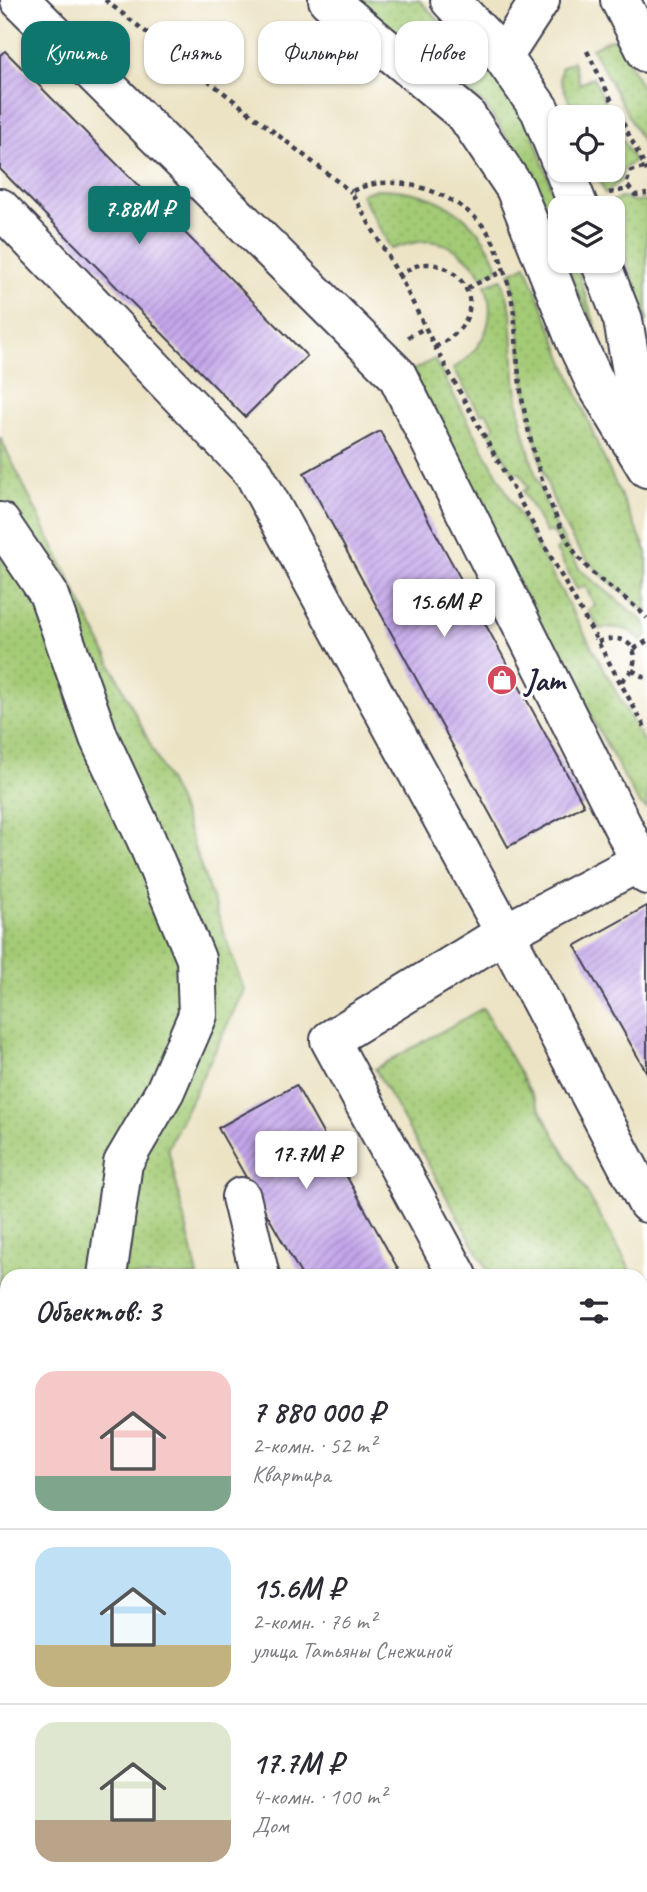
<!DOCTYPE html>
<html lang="ru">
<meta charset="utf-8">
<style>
body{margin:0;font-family:Caveat,sans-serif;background:#f2f2f3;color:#2b2b33;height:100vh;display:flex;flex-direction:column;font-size:26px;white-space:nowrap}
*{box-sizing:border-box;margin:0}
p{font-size:23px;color:#7c7c81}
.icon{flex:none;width:38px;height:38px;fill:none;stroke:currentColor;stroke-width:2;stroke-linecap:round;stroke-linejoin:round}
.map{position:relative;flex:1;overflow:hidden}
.sheet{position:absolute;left:0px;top:1269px;width:648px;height:625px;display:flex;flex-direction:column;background:#fff;border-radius:21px 21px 0 0;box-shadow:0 2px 5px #0004}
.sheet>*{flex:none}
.banner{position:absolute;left:21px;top:21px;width:606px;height:63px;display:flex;gap:14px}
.tools{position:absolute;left:548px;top:105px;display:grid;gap:14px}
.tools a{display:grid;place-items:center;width:77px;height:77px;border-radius:14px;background:#fff;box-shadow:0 2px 5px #0004;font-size:35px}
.price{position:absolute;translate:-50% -60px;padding:0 16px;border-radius:7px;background:#fff;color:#222;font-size:23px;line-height:46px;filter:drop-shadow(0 2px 4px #0008)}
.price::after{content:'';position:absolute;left:50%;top:42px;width:21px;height:16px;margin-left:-10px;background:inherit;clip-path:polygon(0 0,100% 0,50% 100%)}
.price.active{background:#0f766e;color:#fff}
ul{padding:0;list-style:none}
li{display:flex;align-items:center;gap:21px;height:175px;padding:0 35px}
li+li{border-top:2px solid #e1e1e2}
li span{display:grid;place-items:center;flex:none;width:196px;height:140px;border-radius:21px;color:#555}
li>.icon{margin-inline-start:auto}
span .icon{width:84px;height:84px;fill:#fffc;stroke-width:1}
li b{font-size:30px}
h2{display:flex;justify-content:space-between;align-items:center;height:84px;padding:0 35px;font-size:30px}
.tag{padding:0 24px;border-radius:21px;background:#fff;box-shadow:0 2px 5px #0004;font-size:24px;line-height:63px}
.tag.active{background:#0f766e;color:#fff}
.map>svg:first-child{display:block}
.grass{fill:url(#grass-dots);stroke:#627658;stroke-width:2}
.building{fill:url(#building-hatch)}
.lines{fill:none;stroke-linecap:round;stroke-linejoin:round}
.minor-casing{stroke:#403f50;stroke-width:42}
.path{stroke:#403f50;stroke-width:4.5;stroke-dasharray:5 5;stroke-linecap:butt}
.minor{stroke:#fff;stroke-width:38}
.labels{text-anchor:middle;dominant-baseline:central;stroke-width:6;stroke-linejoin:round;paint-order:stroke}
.poi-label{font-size:30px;font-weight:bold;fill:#22223b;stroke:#fff;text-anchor:start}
</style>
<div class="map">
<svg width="647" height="1892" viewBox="0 0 647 1892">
<defs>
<pattern id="grass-dots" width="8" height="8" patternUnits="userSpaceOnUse" patternTransform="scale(1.75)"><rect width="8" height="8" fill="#a3ca75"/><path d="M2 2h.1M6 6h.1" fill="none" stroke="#8cad66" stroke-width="1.8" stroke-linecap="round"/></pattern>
<pattern id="building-hatch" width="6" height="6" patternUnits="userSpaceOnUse" patternTransform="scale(1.75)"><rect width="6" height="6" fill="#c3a5ea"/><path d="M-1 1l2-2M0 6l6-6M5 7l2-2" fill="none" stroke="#9e86bf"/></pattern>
</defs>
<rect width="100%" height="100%" fill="#fff"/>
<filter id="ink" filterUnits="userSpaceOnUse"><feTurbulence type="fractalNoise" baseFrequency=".0143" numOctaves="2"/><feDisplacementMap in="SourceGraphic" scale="14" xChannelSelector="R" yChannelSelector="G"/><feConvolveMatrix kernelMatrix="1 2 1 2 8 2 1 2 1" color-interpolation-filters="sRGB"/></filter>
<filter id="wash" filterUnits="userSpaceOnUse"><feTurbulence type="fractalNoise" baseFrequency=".00686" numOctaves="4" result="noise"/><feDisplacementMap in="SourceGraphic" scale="28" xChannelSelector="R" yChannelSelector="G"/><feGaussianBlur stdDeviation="1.57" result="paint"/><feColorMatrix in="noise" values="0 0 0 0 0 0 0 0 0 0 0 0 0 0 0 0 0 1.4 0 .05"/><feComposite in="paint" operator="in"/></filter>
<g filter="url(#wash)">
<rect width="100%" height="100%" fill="#ece3c4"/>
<path class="grass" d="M 351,0 L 419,0 L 500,83 L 529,123 L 560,212 L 560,248 L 526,165 L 484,104 Z
M 610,39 L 618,40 L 647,98 L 647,151 L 592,48 Z
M 573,61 L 580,84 L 593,77 L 612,117 L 575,117 L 560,78 L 561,68 Z
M 612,118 L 634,161 L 624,169 L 620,181 L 605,194 L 596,170 L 612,170 Z
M 376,189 C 421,189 459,203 484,240 C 490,249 496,259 498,269 L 482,276 C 477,268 471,262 464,256 C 438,235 420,240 391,249 L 361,194 Z
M 624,197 L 635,202 L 647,201 L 647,323 L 613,219 L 612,208 L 609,208 L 607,203 Z
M 565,261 L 575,261 L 604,354 Z
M 526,265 L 599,448 L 647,552 L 647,612 C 626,593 601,578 583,555 C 544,504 531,425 522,363 C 518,332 520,303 510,273 Z
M 502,279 L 511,310 L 515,380 L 522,425 L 535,473 L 552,519 L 580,570 L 642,620 L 647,626 L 647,636 L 641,640 C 629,627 615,626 599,629 L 588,610 L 595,606 L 585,586 L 577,589 L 556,550 L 561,546 L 552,531 L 546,533 L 523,491 L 528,488 L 520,472 L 514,474 L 489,431 L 495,427 L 486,412 L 481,414 L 453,369 C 483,349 498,320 485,285 Z
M 434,359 L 647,748 L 647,809 L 638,802 L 404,375 Z
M 0,437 L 178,801 L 244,990 L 168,1148 L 198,1276 L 7,1276 L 7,1673 L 0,1679 Z
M 483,1008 L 634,1276 L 491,1276 L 375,1069 Z
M 640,1288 L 647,1299 L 647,1431 L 641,1434 Z
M 647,1712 L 647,1769 L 641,1774 L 641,1715 Z"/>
<g id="blocks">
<path class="building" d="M 5,51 L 307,356 L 245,417 L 0,169 L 0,55 Z
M 380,431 L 584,805 L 508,847 L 304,473 Z
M 647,906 L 647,1073 L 575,946 Z
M 296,1085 L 402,1276 L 302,1276 L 218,1128 Z
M 7,1758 L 7,1832 L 0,1819 L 0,1762 Z
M 38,1886 L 157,1886 L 160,1892 L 41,1892 Z"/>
</g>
</g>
<g filter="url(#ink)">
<use href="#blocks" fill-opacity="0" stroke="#403f50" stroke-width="2"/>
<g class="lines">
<g class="minor-casing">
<path id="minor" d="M 20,0 L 397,375 L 647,875
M 328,0 L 466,115 L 515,188 L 576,342 L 596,384 L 647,468
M 450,0 L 503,57 L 540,110 L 560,160
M 620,0 L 647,53
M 503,57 L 540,0
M 564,170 L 579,208
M 0,208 L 253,472 L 505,933 L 647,858
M 600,261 L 623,320 L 646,451
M 0,522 L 48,593 L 99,738 L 146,839 L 196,959 L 198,1015 L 165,1091 L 123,1163 L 107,1276
M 241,1197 L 260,1276
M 458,1276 L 330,1040 L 505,933 L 647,1203
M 0,1504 L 7,1500
M 640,1614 L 647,1626
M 0,1668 L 7,1669
M 0,1736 L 7,1731
M 640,1818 L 647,1814
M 0,1869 L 7,1881
M 190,1886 L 193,1892
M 452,1886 L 458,1892
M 283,1892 L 293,1886
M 498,1892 L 509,1886"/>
</g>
<path class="path" d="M 105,0 L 351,192
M 587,51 L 647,171
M 644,168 L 631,171 L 626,184 L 635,195 L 647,194
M 609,193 L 628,189
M 400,277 L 351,192 C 393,168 460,194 487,231 C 495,243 500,257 504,271
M 467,288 L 504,271 C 517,305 515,341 519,376 C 525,430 547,515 579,558 C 598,583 627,596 647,618
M 408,337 L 425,328
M 435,347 C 514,308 438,234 400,277 L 435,347 L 647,731
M 598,642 C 635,628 647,663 620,682
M 634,649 L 647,641
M 632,670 L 647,679
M 550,1886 L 553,1892"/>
<use href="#minor" class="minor"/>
</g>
</g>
<defs>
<g id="shop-disc" transform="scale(1.575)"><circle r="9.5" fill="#d1495b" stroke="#fff"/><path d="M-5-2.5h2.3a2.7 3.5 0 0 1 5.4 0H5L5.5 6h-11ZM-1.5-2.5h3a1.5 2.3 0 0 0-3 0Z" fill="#fff"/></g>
</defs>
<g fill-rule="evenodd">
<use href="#shop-disc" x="502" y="680"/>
</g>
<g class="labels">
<g class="poi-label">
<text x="525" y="680">Jam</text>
</g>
</g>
</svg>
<div class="tools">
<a><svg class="icon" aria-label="locate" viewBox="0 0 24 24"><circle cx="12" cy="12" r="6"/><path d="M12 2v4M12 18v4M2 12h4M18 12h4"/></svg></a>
<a><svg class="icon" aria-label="layers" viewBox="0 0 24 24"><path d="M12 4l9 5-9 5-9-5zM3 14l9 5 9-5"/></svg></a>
</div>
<b class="price active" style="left:139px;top:246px">7.88M ₽</b>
<b class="price" style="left:444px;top:639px">15.6M ₽</b>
<b class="price" style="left:306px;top:1191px">17.7M ₽</b>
<div class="banner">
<a class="tag active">Купить</a>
<a class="tag">Снять</a>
<a class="tag">Фильтры</a>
<a class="tag">Новое</a>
</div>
<section class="sheet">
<h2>Объектов: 3<svg class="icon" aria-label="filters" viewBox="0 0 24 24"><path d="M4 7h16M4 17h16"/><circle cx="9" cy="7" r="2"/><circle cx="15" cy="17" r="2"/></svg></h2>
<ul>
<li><span style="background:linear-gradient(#f6c9c9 75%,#7fa58c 0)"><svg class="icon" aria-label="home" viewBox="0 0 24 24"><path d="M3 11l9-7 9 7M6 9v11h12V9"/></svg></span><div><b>7 880 000 ₽</b><p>2-комн. · 52 m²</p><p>Квартира</p></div></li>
<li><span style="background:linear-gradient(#bfe0f5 70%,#c2b280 0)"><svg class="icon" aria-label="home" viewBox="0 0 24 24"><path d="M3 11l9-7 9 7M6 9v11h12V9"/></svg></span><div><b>15.6M ₽</b><p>2-комн. · 76 m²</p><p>улица Татьяны Снежиной</p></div></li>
<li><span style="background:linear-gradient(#dfe7d0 70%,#b9a48a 0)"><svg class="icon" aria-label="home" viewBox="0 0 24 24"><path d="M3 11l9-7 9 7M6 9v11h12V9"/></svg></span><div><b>17.7M ₽</b><p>4-комн. · 100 m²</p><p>Дом</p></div></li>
</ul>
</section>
</div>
